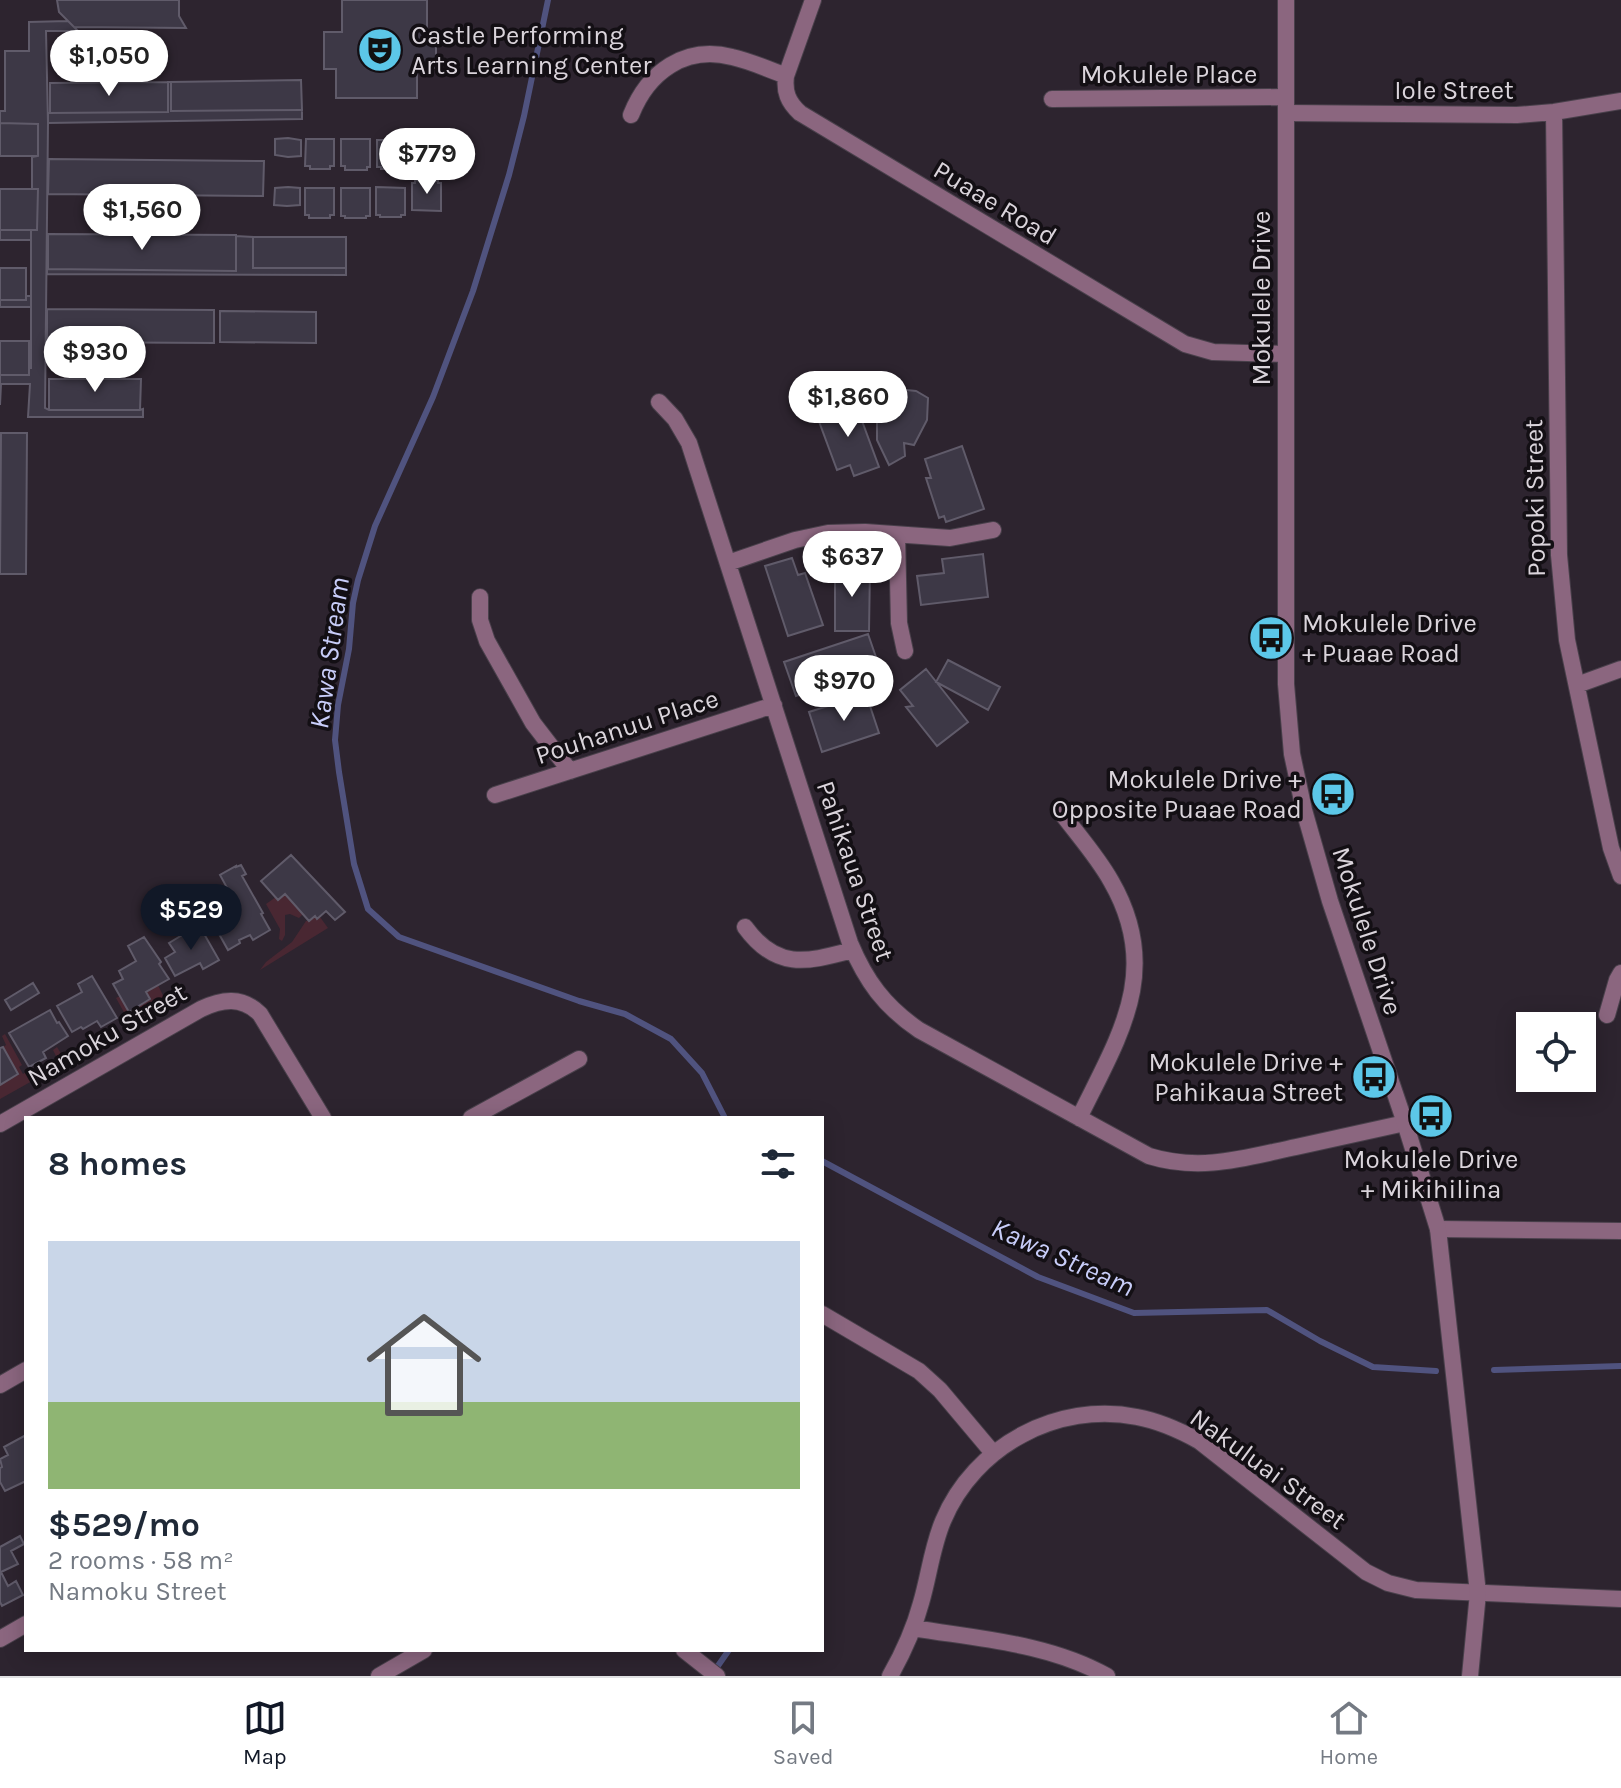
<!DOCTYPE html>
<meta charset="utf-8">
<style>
body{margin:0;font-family:Karla,sans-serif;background:#f6f6f7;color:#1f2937;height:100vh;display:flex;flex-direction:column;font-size:30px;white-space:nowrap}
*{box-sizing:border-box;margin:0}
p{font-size:26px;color:#747a83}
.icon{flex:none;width:44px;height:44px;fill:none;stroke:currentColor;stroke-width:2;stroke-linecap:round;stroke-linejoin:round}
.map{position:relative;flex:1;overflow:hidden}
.details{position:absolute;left:24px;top:1116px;width:800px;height:536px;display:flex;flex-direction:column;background:#fff;border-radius:0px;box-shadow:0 4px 20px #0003}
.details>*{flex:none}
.controls{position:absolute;left:1516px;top:1012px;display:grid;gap:16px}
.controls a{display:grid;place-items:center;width:80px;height:80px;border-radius:0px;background:#fff;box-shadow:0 4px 20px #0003;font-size:40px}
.price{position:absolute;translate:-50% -68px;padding:0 18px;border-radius:28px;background:#fff;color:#222;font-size:26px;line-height:52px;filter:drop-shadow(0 2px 4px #0008)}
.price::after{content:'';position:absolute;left:50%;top:48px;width:24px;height:18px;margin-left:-12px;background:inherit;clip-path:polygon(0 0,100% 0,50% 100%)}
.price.on{background:#111827;color:#fff}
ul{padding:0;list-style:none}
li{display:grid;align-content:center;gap:16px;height:424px;padding:0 24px}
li+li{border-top:2px solid #e0e1e3}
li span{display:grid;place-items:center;height:248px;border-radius:0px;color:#555}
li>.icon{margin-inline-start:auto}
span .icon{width:144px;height:144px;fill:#fffc;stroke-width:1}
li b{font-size:34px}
h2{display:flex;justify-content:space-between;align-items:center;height:96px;padding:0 24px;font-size:34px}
.tab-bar{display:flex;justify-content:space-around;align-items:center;height:112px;border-top:2px solid #e0e1e3;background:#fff;font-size:22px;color:#747a83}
.tab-bar a{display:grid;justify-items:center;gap:4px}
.tab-bar .on{color:#111827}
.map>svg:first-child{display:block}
.green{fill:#492732}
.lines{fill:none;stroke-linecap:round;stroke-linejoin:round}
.stream{stroke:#50537f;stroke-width:6}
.building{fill:#3d3846;stroke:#605b6a;stroke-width:2}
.minor-casing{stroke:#49404b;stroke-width:18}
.tertiary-casing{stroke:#49404b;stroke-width:18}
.minor{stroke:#8b667f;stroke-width:16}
.tertiary{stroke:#8b667f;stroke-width:16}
.labels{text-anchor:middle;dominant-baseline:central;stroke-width:7;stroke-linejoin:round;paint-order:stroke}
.poi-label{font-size:26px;fill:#dad4db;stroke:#130f14;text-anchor:start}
.street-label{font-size:26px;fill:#dad4db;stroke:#130f14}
.water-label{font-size:28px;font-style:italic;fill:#c8cdf9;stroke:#130f14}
</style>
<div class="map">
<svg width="1621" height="1676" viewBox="0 0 1621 1676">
<rect width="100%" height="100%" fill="#2d242f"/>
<path class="green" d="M 285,894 L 303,914 L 299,918 L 290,914 L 285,915 L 285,935 L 282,941 L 279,939 L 280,929 L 266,904 L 276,897 L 279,900 Z
M 315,916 L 317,919 L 320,917 L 328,928 L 260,970 L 266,962 L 292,942 L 306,921 L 309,921 Z
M 158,985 L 167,1004 L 131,1025 L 116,998 L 120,996 L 129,1011 L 146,992 Z
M 5,1034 L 22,1065 L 19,1067 L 23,1074 L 30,1070 L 34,1075 L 59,1062 L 53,1050 L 57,1047 L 66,1062 L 0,1099 L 0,1085 L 18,1074 L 3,1047 L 6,1045 L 2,1036 Z"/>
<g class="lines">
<path class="stream" d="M 548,0 L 524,116 L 509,175 L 473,291 L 433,397 L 375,526 L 358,580 L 353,603 L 349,649 L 338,705 L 335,740 L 339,772 L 354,864 L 368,909 L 399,937 L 579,1001 L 625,1014 L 671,1039 L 702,1073 L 725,1118
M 822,1161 L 1038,1277 L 1134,1313 L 1267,1310 L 1320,1341 L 1373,1367 L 1436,1371
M 1494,1370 L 1621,1366
M 715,1670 L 729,1650"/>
</g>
<path class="building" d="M 57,0 L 179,0 L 179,16 L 186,28 L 74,27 L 59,12 Z
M 342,0 L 427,0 L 427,31 L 436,31 L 436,68 L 417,68 L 417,98 L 336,98 L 336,69 L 324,69 L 324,32 L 342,32 Z
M 68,21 L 78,31 L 46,31 L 48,123 L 45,408 L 49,410 L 140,410 L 143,409 L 143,417 L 28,417 L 30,384 L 1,384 L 0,405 L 0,375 L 29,375 L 29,368 L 31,368 L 31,230 L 37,230 L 38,189 L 32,189 L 32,157 L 38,156 L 38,124 L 0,123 L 0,111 L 5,111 L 5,51 L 29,51 L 29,22 Z
M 301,80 L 302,110 L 171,111 L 171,82 Z
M 168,82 L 168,112 L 50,113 L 50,83 Z
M 168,82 L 171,82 L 171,111 L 302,110 L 302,119 L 48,123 L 48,113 L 50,112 L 50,113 L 168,112 Z
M 0,123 L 38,124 L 38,156 L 0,156 Z
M 288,138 L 301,140 L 301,156 L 288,157 L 275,155 L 275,139 Z
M 306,139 L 334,139 L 334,166 L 330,166 L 330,169 L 310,169 L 310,166 L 305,166 Z
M 341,139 L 370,139 L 370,167 L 367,167 L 367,170 L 345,170 L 345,166 L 341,166 Z
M 412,139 L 441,139 L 441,166 L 437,166 L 437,169 L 416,169 L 416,166 L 412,166 Z
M 377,140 L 406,140 L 406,167 L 402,167 L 402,169 L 381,169 L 381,167 L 377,167 Z
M 49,159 L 264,161 L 263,196 L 48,194 Z
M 415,180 L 438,181 L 438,183 L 441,183 L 441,211 L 412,210 L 412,183 L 415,183 Z
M 288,187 L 300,188 L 300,205 L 287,206 L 274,205 L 275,188 Z
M 376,187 L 405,188 L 405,215 L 401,215 L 401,217 L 380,217 L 380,215 L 376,215 Z
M 305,188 L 334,188 L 334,215 L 330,215 L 330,218 L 309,218 L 309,215 L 305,215 Z
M 341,188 L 370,188 L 370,216 L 366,216 L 366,218 L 345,218 L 345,216 L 341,216 Z
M 0,189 L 38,189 L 37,230 L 0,230 Z
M 0,230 L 31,230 L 31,240 L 0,240 Z
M 47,234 L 48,269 L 236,271 L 236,236 L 253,237 L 253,268 L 346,268 L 346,275 L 47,274 Z
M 48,234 L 236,235 L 236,271 L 48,269 Z
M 253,237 L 346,237 L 346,268 L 253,268 Z
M 0,268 L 26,268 L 26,300 L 0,300 Z
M 26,296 L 31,296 L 31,307 L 0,307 L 0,300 L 26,300 Z
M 47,309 L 214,310 L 214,343 L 47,342 Z
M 220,311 L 316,312 L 316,343 L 220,342 Z
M 0,341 L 29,341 L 29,375 L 0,375 Z
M 49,379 L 141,379 L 140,410 L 49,410 Z
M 897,389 L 916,391 L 928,398 L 927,420 L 914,445 L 904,443 L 905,456 L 889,465 L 877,440 L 877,405 L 895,405 Z
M 855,402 L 879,467 L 854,476 L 850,465 L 837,470 L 817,416 Z
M 1,433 L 27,433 L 26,574 L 0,574 Z
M 962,446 L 984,509 L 946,522 L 944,516 L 939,518 L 926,478 L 931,478 L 925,459 Z
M 983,554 L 988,597 L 921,605 L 917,576 L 944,573 L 942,559 Z
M 792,558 L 798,575 L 805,573 L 823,625 L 788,636 L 765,566 Z
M 835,568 L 870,568 L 869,631 L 835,631 Z
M 868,634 L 886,686 L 830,704 L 824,687 L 796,696 L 784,662 Z
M 948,660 L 1000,687 L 988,710 L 936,682 Z
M 926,669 L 968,722 L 937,746 L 906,707 L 913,706 L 900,690 Z
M 866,694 L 879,733 L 822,752 L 809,712 Z
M 291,855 L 345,912 L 335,920 L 326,911 L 317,919 L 315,916 L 309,921 L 285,894 L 278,900 L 261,881 Z
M 241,865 L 246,874 L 242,876 L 263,913 L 261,914 L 270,930 L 253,940 L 250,935 L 239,940 L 240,943 L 228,950 L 205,909 L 231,895 L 220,875 L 236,866 L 236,867 Z
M 199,925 L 219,960 L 203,969 L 200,963 L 175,976 L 165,958 L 175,952 L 169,943 Z
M 144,937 L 161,962 L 159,964 L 169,979 L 146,992 L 150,999 L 129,1012 L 113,984 L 123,979 L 119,971 L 136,961 L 128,946 Z
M 92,976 L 117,1018 L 101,1027 L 97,1021 L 83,1029 L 81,1027 L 72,1032 L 57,1006 L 82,992 L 78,984 Z
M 33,983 L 39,993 L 11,1010 L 5,1000 Z
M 50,1010 L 57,1023 L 59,1022 L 68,1036 L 43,1052 L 46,1058 L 29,1067 L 9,1033 Z
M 3,1047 L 18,1074 L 0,1085 L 0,1048 Z
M 26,1435 L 26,1481 L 5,1491 L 0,1482 L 0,1468 L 2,1467 L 0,1459 L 8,1455 L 4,1447 Z
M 20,1536 L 24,1544 L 11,1551 L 18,1564 L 1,1572 L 8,1586 L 16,1581 L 23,1595 L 2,1606 L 0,1602 L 0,1547 Z"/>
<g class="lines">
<g class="minor-casing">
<path id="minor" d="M 813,0 L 786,76 C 784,92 788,102 800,113 L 1185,344 L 1213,352 L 1285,354
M 1052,99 L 1286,97
M 1554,112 L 1559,555 L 1567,640 L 1611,848 L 1621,876
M 1286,113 L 1517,115 L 1554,112 L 1621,101
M 631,115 C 648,72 685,45 732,57 C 750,61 768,69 786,76
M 659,402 L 675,419 L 689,443 L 850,943 C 866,981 884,1006 919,1030 L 1149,1156 C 1201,1172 1244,1158 1296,1147 C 1332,1139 1369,1131 1405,1123
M 897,535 L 899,623 L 905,651
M 728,563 L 795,540 L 828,533 L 865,532 L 950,538 L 993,530
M 480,597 L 480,620 L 487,641 L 533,723 L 570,771
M 1577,685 L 1621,669
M 495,795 L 774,705
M 1060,811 C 1077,834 1097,856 1111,881 C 1163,971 1119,1036 1079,1118
M 745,927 C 777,971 807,962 853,950
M 1607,1015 L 1617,980 L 1621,973
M 471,1118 L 579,1059
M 0,1124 L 201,1009 C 222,999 242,996 260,1014 L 323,1118
M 1438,1229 L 1621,1231
M 822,1314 L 919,1371 L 940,1390 L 993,1453
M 0,1385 L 26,1370
M 913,1628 C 979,1639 1048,1643 1107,1676
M 0,1639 L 26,1624
M 684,1650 L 717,1676
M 379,1676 L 424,1650
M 890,1676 C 903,1653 914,1629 921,1603 C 929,1576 932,1547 943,1521 C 974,1446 1058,1401 1137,1417 C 1159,1421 1179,1430 1199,1441 L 1366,1572 L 1388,1583 L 1416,1590 L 1621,1599"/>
</g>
<g class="tertiary-casing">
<path id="tertiary" d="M 1286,0 L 1286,684 L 1292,754 L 1304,810 L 1330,901 L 1405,1123 L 1438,1229 L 1478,1593 L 1470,1676"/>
</g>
<use href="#minor" class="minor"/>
<use href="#tertiary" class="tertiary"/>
</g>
<defs>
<g id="theatre-disc" transform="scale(2.3)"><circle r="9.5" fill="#5cc7e8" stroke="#130f14"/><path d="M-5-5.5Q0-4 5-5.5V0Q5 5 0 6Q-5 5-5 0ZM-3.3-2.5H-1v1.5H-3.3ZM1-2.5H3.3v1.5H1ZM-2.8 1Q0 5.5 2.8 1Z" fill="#111"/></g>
<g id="bus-disc" transform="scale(2.3)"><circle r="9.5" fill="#5cc7e8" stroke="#130f14"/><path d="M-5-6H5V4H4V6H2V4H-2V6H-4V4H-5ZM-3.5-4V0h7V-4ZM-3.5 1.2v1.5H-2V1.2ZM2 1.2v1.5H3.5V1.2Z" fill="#111"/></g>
</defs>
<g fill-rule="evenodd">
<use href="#theatre-disc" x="380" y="50"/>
<use href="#bus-disc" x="1271" y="638"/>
<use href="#bus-disc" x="1333" y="794"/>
<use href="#bus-disc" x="1374" y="1077"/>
<use href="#bus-disc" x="1431" y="1116"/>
</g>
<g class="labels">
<g class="poi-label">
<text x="411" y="35">Castle Performing<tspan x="411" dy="30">Arts Learning Center</tspan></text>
<text x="1302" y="623">Mokulele Drive<tspan x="1302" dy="30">+ Puaae Road</tspan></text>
<text x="1302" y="779" text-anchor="end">Mokulele Drive +<tspan x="1302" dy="30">Opposite Puaae Road</tspan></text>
<text x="1343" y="1062" text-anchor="end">Mokulele Drive +<tspan x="1343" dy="30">Pahikaua Street</tspan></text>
<text x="1431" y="1159" text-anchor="middle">Mokulele Drive<tspan x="1431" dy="30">+ Mikihilina</tspan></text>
</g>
<g class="street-label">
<text x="1169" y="74">Mokulele Place</text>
<text x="1454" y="90">Iole Street</text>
<text transform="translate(995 203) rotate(31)">Puaae Road</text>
<text transform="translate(1261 298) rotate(-90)">Mokulele Drive</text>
<text transform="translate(1535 498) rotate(-91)">Popoki Street</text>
<text transform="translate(627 727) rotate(-18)">Pouhanuu Place</text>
<text transform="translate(855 871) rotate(71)">Pahikaua Street</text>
<text transform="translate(1367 931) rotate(72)">Mokulele Drive</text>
<text transform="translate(107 1035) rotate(-30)">Namoku Street</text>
<text transform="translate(1268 1469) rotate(36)">Nakuluai Street</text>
</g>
<g class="water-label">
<text transform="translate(329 653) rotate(-82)">Kawa Stream</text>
<text transform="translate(1063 1257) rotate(24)">Kawa Stream</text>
</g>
</g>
</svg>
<div class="controls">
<a><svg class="icon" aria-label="locate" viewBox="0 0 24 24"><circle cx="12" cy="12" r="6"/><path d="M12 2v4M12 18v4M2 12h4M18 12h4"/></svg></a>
</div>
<b class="price" style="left:109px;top:98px">$1,050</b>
<b class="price" style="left:427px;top:196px">$779</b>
<b class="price" style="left:142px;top:252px">$1,560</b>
<b class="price" style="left:95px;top:394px">$930</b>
<b class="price" style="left:848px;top:439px">$1,860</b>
<b class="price" style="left:852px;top:599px">$637</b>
<b class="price" style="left:844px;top:723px">$970</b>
<b class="price on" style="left:191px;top:952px">$529</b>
<section class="details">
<h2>8 homes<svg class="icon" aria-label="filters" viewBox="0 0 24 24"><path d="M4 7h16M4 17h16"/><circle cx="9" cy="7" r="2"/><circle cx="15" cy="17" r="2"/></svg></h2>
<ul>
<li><span style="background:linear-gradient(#c9d6e8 65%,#8fb573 0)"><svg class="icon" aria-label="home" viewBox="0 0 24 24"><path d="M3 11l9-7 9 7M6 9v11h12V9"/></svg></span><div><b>$529/mo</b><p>2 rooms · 58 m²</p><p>Namoku Street</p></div></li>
</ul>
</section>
</div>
<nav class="tab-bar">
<a class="on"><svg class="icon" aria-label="map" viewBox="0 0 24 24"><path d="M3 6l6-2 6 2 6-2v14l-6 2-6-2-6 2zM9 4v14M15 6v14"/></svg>Map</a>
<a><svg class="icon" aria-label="saved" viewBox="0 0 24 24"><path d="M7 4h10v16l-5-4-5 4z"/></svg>Saved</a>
<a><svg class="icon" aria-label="home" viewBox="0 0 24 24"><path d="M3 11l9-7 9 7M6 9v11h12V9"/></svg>Home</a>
</nav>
